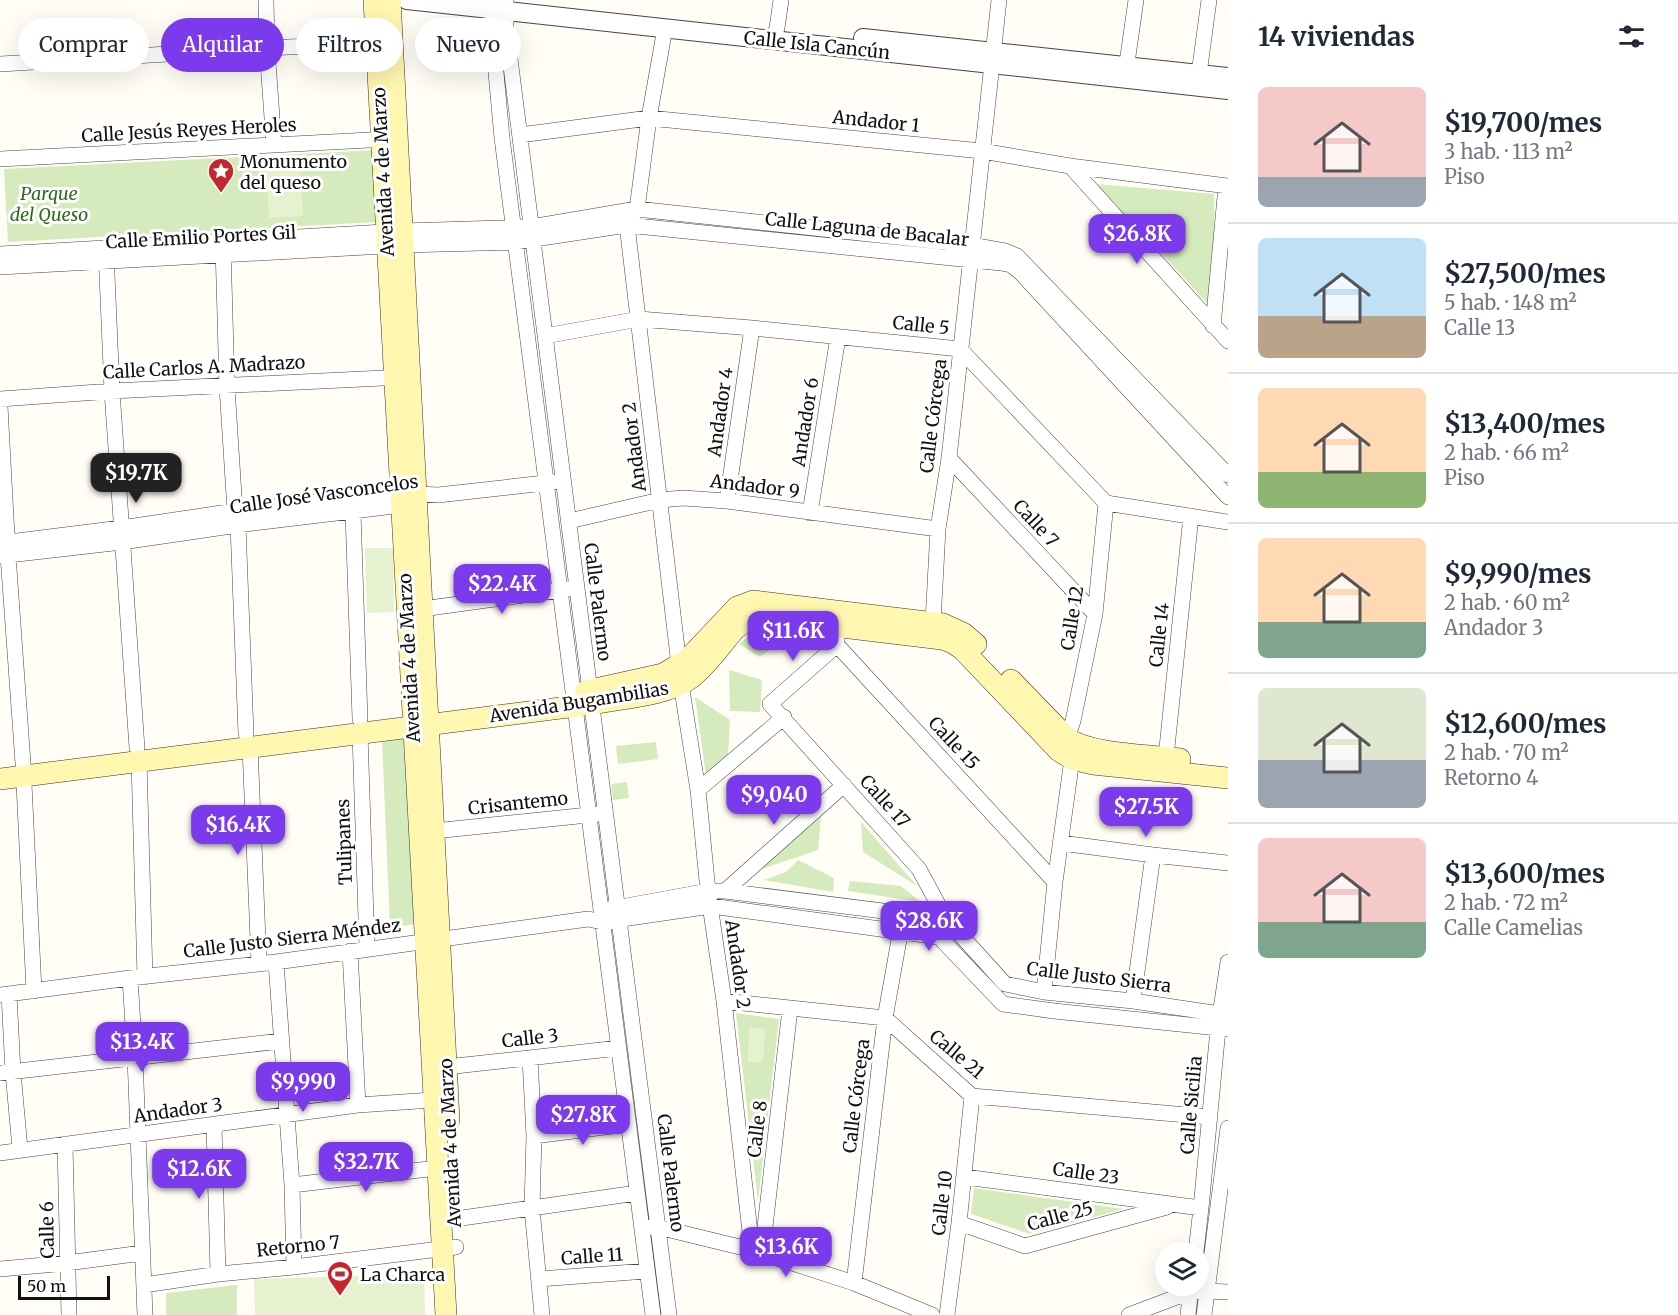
<!DOCTYPE html>
<html lang="es">
<meta charset="utf-8">
<style>
body{margin:0;font-family:Merriweather,serif;background:#f6f6f7;color:#1f2937;height:100vh;display:flex;flex-direction:column;font-size:22px;white-space:nowrap}
*{box-sizing:border-box;margin:0}
p{font-size:20px;color:#747a83}
.icon{flex:none;width:33px;height:33px;fill:none;stroke:currentColor;stroke-width:2;stroke-linecap:round;stroke-linejoin:round}
.map{position:relative;flex:1;overflow:hidden}
.drawer{display:flex;flex-direction:column;background:#fff;width:450px}
.drawer>*{flex:none}
.guide{position:absolute;left:18px;top:18px;width:570px;height:54px;display:flex;gap:12px}
.controls{position:absolute;left:1155px;top:1242px;display:grid;gap:12px}
.controls a{display:grid;place-items:center;width:54px;height:54px;border-radius:50%;background:#fff;box-shadow:0 6px 24px #0002;font-size:30px}
.scale{position:absolute;left:18px;bottom:15px;width:92px;box-sizing:border-box;padding-left:6px;border:3px solid #111;border-top:0;font-size:16px;line-height:21px;white-space:nowrap;color:#111;-webkit-text-stroke:4px #fff;paint-order:stroke}
.price{position:absolute;translate:-50% -51px;padding:0 14px;border-radius:12px;background:#7c3aed;color:#fff;font-size:20px;line-height:39px;filter:drop-shadow(0 2px 3px #0008)}
.price::after{content:'';position:absolute;left:50%;top:36px;width:18px;height:14px;margin-left:-9px;background:inherit;clip-path:polygon(0 0,100% 0,50% 100%)}
.price.selected{background:#222;color:#fff}
ul{padding:0;list-style:none}
li{display:flex;align-items:center;gap:18px;height:150px;padding:0 30px}
li+li{border-top:2px solid #e0e1e3}
li span{display:grid;place-items:center;flex:none;width:168px;height:120px;border-radius:9px;color:#555}
li>.icon{margin-inline-start:auto}
span .icon{width:72px;height:72px;fill:#fffc;stroke-width:1}
li b{font-size:26px}
h2{display:flex;justify-content:space-between;align-items:center;height:72px;padding:0 30px;font-size:26px}
.tag{padding:0 21px;border-radius:27px;background:#fff;box-shadow:0 6px 24px #0002;font-size:21px;line-height:54px}
.tag.selected{background:#7c3aed;color:#fff}
main{display:flex;flex:1;min-height:0}
.map>svg:first-child{display:block}
.green{fill:#d5ebbd}
.pitch{fill:#e6f2cf}
.lines{fill:none;stroke-linecap:round;stroke-linejoin:round}
.minor-casing{stroke:#444;stroke-width:16}
.tertiary-casing{stroke:#444;stroke-width:20}
.secondary-casing{stroke:#333;stroke-width:22}
.minor{stroke:#fff;stroke-width:15}
.tertiary{stroke:#fff;stroke-width:18}
.secondary{stroke:#fff6b0;stroke-width:21}
.labels{text-anchor:middle;dominant-baseline:central;stroke-width:6;stroke-linejoin:round;paint-order:stroke}
.street-label{font-size:18px;fill:#111;stroke:#fff}
.poi-label{font-size:18px;fill:#111;stroke:#fff;text-anchor:start}
.park-label{font-size:18px;font-style:italic;fill:#2f6b1f;stroke:#fff}
</style>
<main>
<div class="map">
<svg width="1228" height="1315" viewBox="0 0 1228 1315">
<rect width="100%" height="100%" fill="#fffdf5"/>
<path class="green" d="M 376,150 L 377,222 L 8,242 L 4,169 Z
M 1096,184 L 1214,194 L 1215,266 L 1211,307 Z
M 757,630 L 782,641 L 760,657 L 739,644 Z
M 729,670 L 762,680 L 760,712 L 730,711 Z
M 695,697 L 730,720 L 728,756 L 706,776 Z
M 410,735 L 420,924 L 390,927 L 382,738 Z
M 656,742 L 658,759 L 618,764 L 616,746 Z
M 627,782 L 629,798 L 613,800 L 611,784 Z
M 821,816 L 818,850 L 762,869 L 760,868 Z
M 861,822 L 917,886 L 863,852 Z
M 798,860 L 834,878 L 833,892 L 764,880 L 786,872 Z
M 850,881 L 901,886 L 921,902 L 848,891 Z
M 736,1013 L 779,1019 L 758,1201 Z
M 974,1188 L 1124,1209 L 1030,1234 L 971,1214 Z
M 237,1285 L 237,1315 L 166,1315 L 166,1293 Z"/>
<path class="pitch" d="M 300,164 L 303,216 L 269,218 L 266,165 Z
M 365,548 L 393,548 L 394,612 L 367,613 Z
M 749,1027 L 765,1029 L 763,1062 L 748,1062 Z
M 424,1274 L 425,1315 L 255,1315 L 254,1279 Z"/>
<g class="lines">
<g class="minor-casing">
<path id="minor" d="M 266,0 L 267,48 L 274,145
M 492,0 L 492,29 L 502,138 L 653,1315
M 506,0 L 506,27 L 669,1315
M 665,28 L 649,118 L 637,209 L 627,225 L 679,665
M 773,40 L 777,28 L 781,0
M 0,64 L 267,48 L 375,43
M 1199,74 L 1209,0
M 1125,77 L 1136,0
M 520,135 L 649,118 L 982,151 L 1070,166 L 1228,186
M 0,159 L 389,139
M 1070,166 L 1228,341
M 223,246 L 227,387 L 235,511 L 238,525 L 246,734
M 106,251 L 112,391 L 137,748
M 0,254 L 402,231 L 531,227 L 637,209 L 971,245 L 1005,251 L 1017,256 L 1228,475
M 0,267 L 403,245 L 515,242 L 627,225 L 1001,263 L 1011,265 L 1021,273 L 1228,497
M 1213,326 L 1226,186
M 545,336 L 639,319 L 752,328 L 960,349 L 1106,503 L 1228,522
M 0,399 L 112,391 L 404,377
M 0,406 L 8,555 L 23,763 L 34,991
M 949,458 L 1095,614
M 727,501 L 752,328
M 353,512 L 360,719
M 810,513 L 838,337
M 569,521 L 660,500 L 683,498 L 727,501 L 938,529
M 0,543 L 121,528 L 235,511 L 400,493 L 438,495 L 554,482
M 0,556 L 122,542 L 238,525 L 411,504
M 422,609 L 568,589
M 933,622 L 938,529 L 949,458 L 999,0
M 837,638 L 837,645 L 1055,882
M 837,645 L 770,704 L 919,869 L 946,919
M 681,684 L 698,790 L 708,891 L 724,1001 L 752,1250
M 360,733 L 367,949
M 1067,738 L 1073,721 L 1095,614 L 1106,503
M 250,747 L 259,964
M 1166,757 L 1191,516
M 139,761 L 145,977
M 698,790 L 784,717
M 434,831 L 598,814
M 1061,843 L 1153,855 L 1228,863
M 725,891 L 844,785
M 610,909 L 708,891 L 725,891 L 946,919 L 1005,984 L 1044,992 L 1133,1001 L 1228,1015
M 350,951 L 358,1105
M 276,962 L 292,1185 L 294,1267
M 130,978 L 135,1057 L 145,1315
M 1044,992 L 1055,882 L 1072,759
M 9,994 L 13,1072 L 20,1149
M 0,995 L 130,978 L 276,962 L 588,919 L 602,922 L 711,906 L 939,937 L 1003,1004 L 1054,1011 L 1228,1029
M 724,1001 L 885,1018 L 972,1096 L 1209,1117
M 1133,1001 L 1153,855
M 530,1058 L 534,1136 L 532,1208 L 542,1315
M 446,1067 L 619,1048
M 0,1073 L 281,1041
M 214,1125 L 218,1274
M 534,1136 L 628,1124
M 65,1144 L 69,1315
M 0,1153 L 358,1105 L 433,1100
M 965,1177 L 1201,1208
M 292,1185 L 437,1168
M 455,1219 L 637,1193
M 959,1223 L 1025,1246 L 1167,1207
M 651,1227 L 658,1227 L 752,1250 L 854,1283 L 932,1315
M 1196,1252 L 1201,1208 L 1218,1029 L 1228,962
M 762,1253 L 790,1009
M 0,1269 L 67,1263 L 142,1253
M 539,1279 L 647,1271
M 854,1283 L 885,1018 L 902,923
M 144,1285 L 218,1274 L 294,1267 L 456,1247
M 947,1315 L 959,1223 L 972,1096
M 1129,1315 L 1190,1292 L 1206,1291 L 1228,1292
M 1188,1315 L 1191,1286
M 1204,1315 L 1228,1128"/>
</g>
<g class="tertiary-casing">
<path id="tertiary" d="M 407,0 L 1228,90
M 863,38 L 1228,77"/>
</g>
<g class="secondary-casing">
<path id="secondary" d="M 374,0 L 446,1315
M 390,0 L 449,1120
M 1011,680 L 1067,738 C 1092,755 1149,755 1180,759
M 586,691 L 663,674 L 688,659 L 737,607 L 753,601 L 943,624 L 963,633 L 976,644
M 0,779 L 592,704 C 621,698 667,696 691,678 C 708,665 721,645 735,629 C 745,621 754,618 767,618 L 942,639 L 953,643 L 962,649 L 1059,751 L 1072,759 L 1093,764 L 1228,778"/>
</g>
<use href="#minor" class="minor"/>
<use href="#tertiary" class="tertiary"/>
<use href="#secondary" class="secondary"/>
</g>
<defs>
<g id="sight-pin" transform="scale(1.35)"><path d="M0 17L-7.5 6A9.5 9.5 0 1 1 7.5 6Z" fill="#c4262e" stroke="#fff"/><path d="M0-6L1.8-2.2L6-1.7L2.9 1.2L3.7 5.4L0 3.3L-3.7 5.4L-2.9 1.2L-6-1.7L-1.8-2.2Z" fill="#fff"/></g>
<g id="stadium-pin" transform="scale(1.35)"><path d="M0 17L-7.5 6A9.5 9.5 0 1 1 7.5 6Z" fill="#c4262e" stroke="#fff"/><path d="M0-5a6.5 5 0 1 0 0 10a6.5 5 0 1 0 0-10ZM-3.5-1.8h7v3.6h-7Z" fill="#fff"/></g>
</defs>
<g fill-rule="evenodd">
<use href="#sight-pin" x="221" y="171"/>
<use href="#stadium-pin" x="340" y="1274"/>
</g>
<g class="labels">
<g class="street-label">
<text transform="translate(817 45) rotate(6)">Calle Isla Cancún</text>
<text transform="translate(876 121) rotate(6)">Andador 1</text>
<text transform="translate(189 130) rotate(-3)">Calle Jesús Reyes Heroles</text>
<text transform="translate(383 172) rotate(-93)">Avenida 4 de Marzo</text>
<text transform="translate(867 229) rotate(6)">Calle Laguna de Bacalar</text>
<text transform="translate(201 237) rotate(-3)">Calle Emilio Portes Gil</text>
<text transform="translate(921 325) rotate(6)">Calle 5</text>
<text transform="translate(204 367) rotate(-3)">Calle Carlos A. Madrazo</text>
<text transform="translate(720 412) rotate(-82)">Andador 4</text>
<text transform="translate(933 416) rotate(-83)">Calle Córcega</text>
<text transform="translate(805 422) rotate(-81)">Andador 6</text>
<text transform="translate(634 447) rotate(-97)">Andador 2</text>
<text transform="translate(755 486) rotate(7)">Andador 9</text>
<text transform="translate(324 494) rotate(-8)">Calle José Vasconcelos</text>
<text transform="translate(1036 523) rotate(47)">Calle 7</text>
<text transform="translate(598 602) rotate(83)">Calle Palermo</text>
<text transform="translate(1072 618) rotate(-81)">Calle 12</text>
<text transform="translate(1159 635) rotate(-84)">Calle 14</text>
<text transform="translate(409 658) rotate(-93)">Avenida 4 de Marzo</text>
<text transform="translate(579 702) rotate(-9)">Avenida Bugambilias</text>
<text transform="translate(954 743) rotate(47)">Calle 15</text>
<text transform="translate(885 801) rotate(48)">Calle 17</text>
<text transform="translate(518 803) rotate(-6)">Crisantemo</text>
<text transform="translate(344 842) rotate(-92)">Tulipanes</text>
<text transform="translate(292 938) rotate(-7)">Calle Justo Sierra Méndez</text>
<text transform="translate(738 964) rotate(82)">Andador 2</text>
<text transform="translate(1099 977) rotate(7)">Calle Justo Sierra</text>
<text transform="translate(530 1038) rotate(-6)">Calle 3</text>
<text transform="translate(957 1054) rotate(40)">Calle 21</text>
<text transform="translate(856 1096) rotate(-83)">Calle Córcega</text>
<text transform="translate(1191 1105) rotate(-85)">Calle Sicilia</text>
<text transform="translate(178 1110) rotate(-8)">Andador 3</text>
<text transform="translate(757 1129) rotate(-83)">Calle 8</text>
<text transform="translate(450 1143) rotate(-93)">Avenida 4 de Marzo</text>
<text transform="translate(671 1173) rotate(83)">Calle Palermo</text>
<text transform="translate(1086 1173) rotate(8)">Calle 23</text>
<text transform="translate(942 1203) rotate(-83)">Calle 10</text>
<text transform="translate(1060 1216) rotate(-15)">Calle 25</text>
<text transform="translate(47 1230) rotate(-91)">Calle 6</text>
<text transform="translate(298 1246) rotate(-6)">Retorno 7</text>
<text transform="translate(592 1256) rotate(-4)">Calle 11</text>
</g>
<g class="poi-label">
<text x="240" y="161">Monumento<tspan x="240" dy="21">del queso</tspan></text>
<text x="360" y="1274">La Charca</text>
</g>
<g class="park-label">
<text x="49" y="193">Parque<tspan x="49" dy="21">del Queso</tspan></text>
</g>
</g>
</svg>
<div class="controls">
<a><svg class="icon" aria-label="layers" viewBox="0 0 24 24"><path d="M12 4l9 5-9 5-9-5zM3 14l9 5 9-5"/></svg></a>
</div>
<div class="scale">50 m</div>
<b class="price" style="left:1137px;top:265px">$26.8K</b>
<b class="price selected" style="left:136px;top:504px">$19.7K</b>
<b class="price" style="left:502px;top:615px">$22.4K</b>
<b class="price" style="left:793px;top:662px">$11.6K</b>
<b class="price" style="left:774px;top:826px">$9,040</b>
<b class="price" style="left:1146px;top:838px">$27.5K</b>
<b class="price" style="left:238px;top:856px">$16.4K</b>
<b class="price" style="left:929px;top:952px">$28.6K</b>
<b class="price" style="left:142px;top:1073px">$13.4K</b>
<b class="price" style="left:303px;top:1113px">$9,990</b>
<b class="price" style="left:583px;top:1146px">$27.8K</b>
<b class="price" style="left:366px;top:1193px">$32.7K</b>
<b class="price" style="left:199px;top:1200px">$12.6K</b>
<b class="price" style="left:786px;top:1278px">$13.6K</b>
<div class="guide">
<a class="tag">Comprar</a>
<a class="tag selected">Alquilar</a>
<a class="tag">Filtros</a>
<a class="tag">Nuevo</a>
</div>
</div>
<section class="drawer">
<h2>14 viviendas<svg class="icon" aria-label="filters" viewBox="0 0 24 24"><path d="M4 7h16M4 17h16"/><circle cx="9" cy="7" r="2"/><circle cx="15" cy="17" r="2"/></svg></h2>
<ul>
<li><span style="background:linear-gradient(#f6c9c9 75%,#9aa5b1 0)"><svg class="icon" aria-label="home" viewBox="0 0 24 24"><path d="M3 11l9-7 9 7M6 9v11h12V9"/></svg></span><div><b>$19,700/mes</b><p>3 hab. · 113 m²</p><p>Piso</p></div></li>
<li><span style="background:linear-gradient(#bfe0f5 65%,#b9a48a 0)"><svg class="icon" aria-label="home" viewBox="0 0 24 24"><path d="M3 11l9-7 9 7M6 9v11h12V9"/></svg></span><div><b>$27,500/mes</b><p>5 hab. · 148 m²</p><p>Calle 13</p></div></li>
<li><span style="background:linear-gradient(#ffd9b3 70%,#8fb573 0)"><svg class="icon" aria-label="home" viewBox="0 0 24 24"><path d="M3 11l9-7 9 7M6 9v11h12V9"/></svg></span><div><b>$13,400/mes</b><p>2 hab. · 66 m²</p><p>Piso</p></div></li>
<li><span style="background:linear-gradient(#ffd9b3 70%,#7fa58c 0)"><svg class="icon" aria-label="home" viewBox="0 0 24 24"><path d="M3 11l9-7 9 7M6 9v11h12V9"/></svg></span><div><b>$9,990/mes</b><p>2 hab. · 60 m²</p><p>Andador 3</p></div></li>
<li><span style="background:linear-gradient(#dfe7d0 60%,#9aa5b1 0)"><svg class="icon" aria-label="home" viewBox="0 0 24 24"><path d="M3 11l9-7 9 7M6 9v11h12V9"/></svg></span><div><b>$12,600/mes</b><p>2 hab. · 70 m²</p><p>Retorno 4</p></div></li>
<li><span style="background:linear-gradient(#f6c9c9 70%,#7fa58c 0)"><svg class="icon" aria-label="home" viewBox="0 0 24 24"><path d="M3 11l9-7 9 7M6 9v11h12V9"/></svg></span><div><b>$13,600/mes</b><p>2 hab. · 72 m²</p><p>Calle Camelias</p></div></li>
</ul>
</section>
</main>
